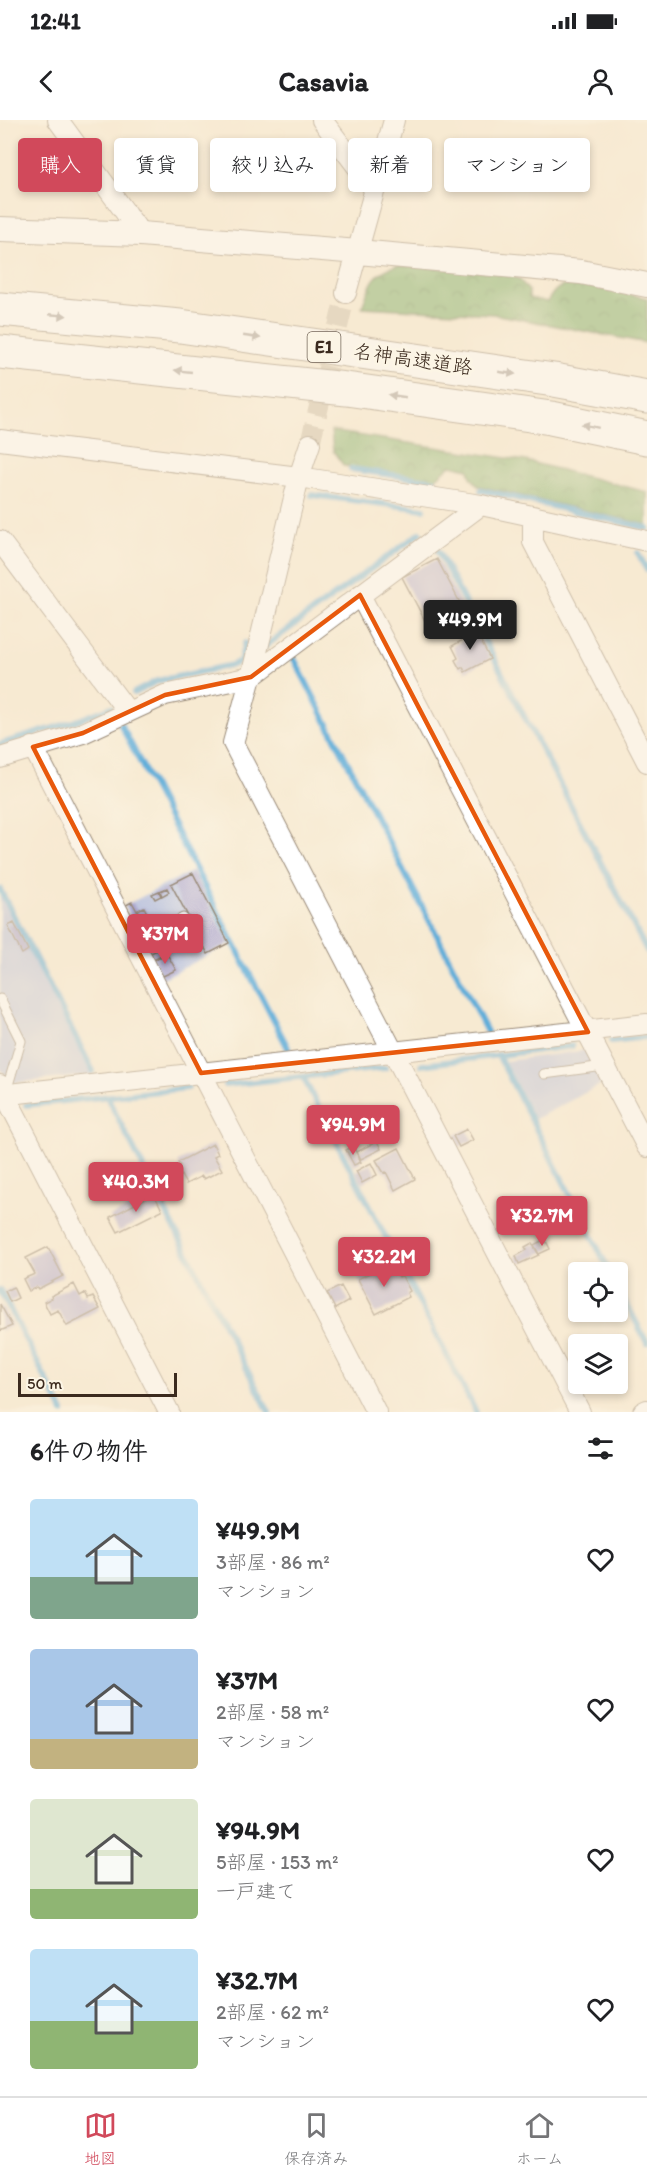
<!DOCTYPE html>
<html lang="ja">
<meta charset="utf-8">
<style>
body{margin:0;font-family:Itim,"Klee One",sans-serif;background:#f2f2f2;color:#202124;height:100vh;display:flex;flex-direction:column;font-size:22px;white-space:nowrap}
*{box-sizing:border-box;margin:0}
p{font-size:20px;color:#757577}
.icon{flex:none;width:33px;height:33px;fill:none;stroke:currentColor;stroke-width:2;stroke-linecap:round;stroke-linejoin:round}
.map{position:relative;height:1292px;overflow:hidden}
.side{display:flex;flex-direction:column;background:#fff;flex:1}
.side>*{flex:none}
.guide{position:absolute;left:18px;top:18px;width:612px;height:54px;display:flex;gap:12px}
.fabs{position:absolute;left:568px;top:1142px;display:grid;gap:12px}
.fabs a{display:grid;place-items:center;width:60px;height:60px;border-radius:6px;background:#fff;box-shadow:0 3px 9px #0003;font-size:30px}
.scale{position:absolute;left:18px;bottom:15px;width:159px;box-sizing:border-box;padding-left:6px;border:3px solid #3b2a1e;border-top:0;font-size:16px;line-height:21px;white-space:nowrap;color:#3b2a1e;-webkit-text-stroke:4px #fcf5e5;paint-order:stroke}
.price{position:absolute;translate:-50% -51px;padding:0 14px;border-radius:6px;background:#d1495b;color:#fff;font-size:20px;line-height:39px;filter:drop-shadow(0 2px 3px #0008)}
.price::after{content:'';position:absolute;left:50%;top:36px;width:18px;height:14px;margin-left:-9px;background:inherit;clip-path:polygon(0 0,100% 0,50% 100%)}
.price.selected{background:#222;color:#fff}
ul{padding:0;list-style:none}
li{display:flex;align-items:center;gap:18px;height:150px;padding:0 30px}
li span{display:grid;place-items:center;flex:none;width:168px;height:120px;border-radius:6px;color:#555}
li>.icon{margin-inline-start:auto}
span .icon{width:72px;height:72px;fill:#fffc;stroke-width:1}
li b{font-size:26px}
h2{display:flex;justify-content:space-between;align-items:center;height:72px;padding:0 30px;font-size:26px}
.tag{padding:0 21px;border-radius:6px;background:#fff;box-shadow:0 3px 9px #0003;font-size:21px;line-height:54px}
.tag.selected{background:#d1495b;color:#fff}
.status{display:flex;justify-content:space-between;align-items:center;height:42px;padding:0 30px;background:#fff;direction:ltr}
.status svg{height:16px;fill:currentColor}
header{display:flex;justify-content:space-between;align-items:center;height:78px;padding:0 30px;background:#fff;font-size:27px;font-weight:700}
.menu{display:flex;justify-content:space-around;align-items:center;height:84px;border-top:2px solid #e0e0e0;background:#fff;font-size:16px;color:#757577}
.menu a{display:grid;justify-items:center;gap:3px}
.menu .selected{color:#d1495b}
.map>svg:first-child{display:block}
.industrial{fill:#bbc3de}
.forest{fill:url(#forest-crowns);stroke:#5e6d44;stroke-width:1.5}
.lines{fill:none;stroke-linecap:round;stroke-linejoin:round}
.stream{stroke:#5fadd9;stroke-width:6}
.building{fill:#a9a3cd}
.minor-tunnel{stroke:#d1c4ae;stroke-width:20;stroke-dasharray:20 10;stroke-linecap:butt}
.service-casing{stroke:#998a78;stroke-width:11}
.minor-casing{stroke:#998a78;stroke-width:22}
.tertiary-casing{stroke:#998a78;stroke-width:26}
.motorway-casing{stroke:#998a78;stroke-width:35}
.service{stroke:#fff;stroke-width:9}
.minor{stroke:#fff;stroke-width:20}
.tertiary{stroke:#fff;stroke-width:24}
.motorway{stroke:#fff;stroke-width:33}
.oneway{fill:#a79f9a}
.marked{fill:none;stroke:#e8590c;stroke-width:4.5;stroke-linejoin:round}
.labels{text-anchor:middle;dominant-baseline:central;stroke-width:6;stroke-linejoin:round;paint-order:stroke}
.shield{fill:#fcf5e5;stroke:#75675a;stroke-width:1.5}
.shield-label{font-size:18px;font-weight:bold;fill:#3b2a1e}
.street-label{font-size:20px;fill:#3b2a1e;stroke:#fcf5e5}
</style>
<div class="status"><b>12:41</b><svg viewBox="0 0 49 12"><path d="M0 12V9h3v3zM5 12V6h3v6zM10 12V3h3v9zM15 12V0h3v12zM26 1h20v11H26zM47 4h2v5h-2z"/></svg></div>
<header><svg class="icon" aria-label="back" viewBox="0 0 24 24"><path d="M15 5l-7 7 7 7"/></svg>Casavia<svg class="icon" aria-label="person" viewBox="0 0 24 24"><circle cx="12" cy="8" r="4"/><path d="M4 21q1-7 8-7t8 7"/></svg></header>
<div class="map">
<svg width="647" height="1292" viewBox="0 0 647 1292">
<defs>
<pattern id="forest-crowns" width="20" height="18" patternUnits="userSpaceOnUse" patternTransform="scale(1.5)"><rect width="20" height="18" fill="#81b06a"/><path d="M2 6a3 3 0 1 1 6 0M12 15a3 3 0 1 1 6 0" fill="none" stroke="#6b8f57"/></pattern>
</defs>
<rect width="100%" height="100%" fill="#fcf5e5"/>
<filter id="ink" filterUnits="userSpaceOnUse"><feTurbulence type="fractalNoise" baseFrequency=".0167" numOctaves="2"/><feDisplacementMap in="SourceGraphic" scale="12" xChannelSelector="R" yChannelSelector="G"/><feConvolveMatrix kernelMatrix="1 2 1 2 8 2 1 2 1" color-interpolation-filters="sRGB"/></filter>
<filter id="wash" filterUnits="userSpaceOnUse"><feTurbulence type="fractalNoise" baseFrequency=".008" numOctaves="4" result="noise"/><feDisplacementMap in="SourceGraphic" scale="24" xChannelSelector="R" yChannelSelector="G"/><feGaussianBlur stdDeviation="1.35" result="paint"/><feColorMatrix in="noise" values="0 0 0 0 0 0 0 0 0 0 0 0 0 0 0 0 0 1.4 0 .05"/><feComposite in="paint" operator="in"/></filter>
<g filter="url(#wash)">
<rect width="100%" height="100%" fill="#f7ead2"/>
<path class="industrial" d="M 192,751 L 230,824 L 162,859 L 124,786 Z
M 0,773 L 93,955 L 11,963 L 0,948 Z
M 587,930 L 604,963 L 535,999 L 505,941 Z"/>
<path class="forest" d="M 397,145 L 503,153 L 519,159 L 529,171 L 529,178 L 547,182 C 551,176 555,168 563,166 C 579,162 629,175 647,178 L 647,223 L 493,194 L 362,187 C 371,164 371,154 397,145 Z
M 331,311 L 526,341 L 647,372 L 647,405 L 478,366 L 471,357 L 469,349 L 451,345 L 435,359 L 344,346 L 333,331 Z"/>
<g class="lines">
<path class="stream" d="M 351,349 L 434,361
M 481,370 L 647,408
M 311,375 L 424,389
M 438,431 L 647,831
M 638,433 L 647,450
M 264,527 L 420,413
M 292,535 L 487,912
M 134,573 L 157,561 L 232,545 L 240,541 L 245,523
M 121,605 L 288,928
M 0,624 L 76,601 L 111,587
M 0,769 L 93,951
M 611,921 L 647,917
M 498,935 L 610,1152
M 421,945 L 572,926
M 303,957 L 476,1292
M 225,965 L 385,948
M 107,977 L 269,1292
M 26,985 L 188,968
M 618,1167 L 647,1223
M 0,1170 L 63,1292"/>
</g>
<g id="blocks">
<path class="building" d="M 437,439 L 468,498 L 433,516 L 402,457 Z
M 473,506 L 490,539 L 465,552 L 463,547 L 460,549 L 455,540 L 458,538 L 452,526 L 463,520 L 459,514 Z
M 193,753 L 229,823 L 208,834 L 171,764 Z
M 167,768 L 169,772 L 162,776 L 160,771 Z
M 159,771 L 161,776 L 155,779 L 152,774 Z
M 132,782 L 142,800 L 136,803 L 126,785 Z
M 144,787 L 149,797 L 143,800 L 138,790 Z
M 14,803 L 28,830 L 22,834 L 8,806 Z
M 165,826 L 168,831 L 154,839 L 151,833 Z
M 167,834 L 176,850 L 163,856 L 154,840 Z
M 340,996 L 347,1009 L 337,1014 L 330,1001 Z
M 467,1009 L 473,1020 L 459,1027 L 453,1016 Z
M 377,1021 L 381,1029 L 361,1039 L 357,1032 Z
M 213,1024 L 218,1034 L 214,1036 L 222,1050 L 204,1059 L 202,1056 L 186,1064 L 177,1048 L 180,1046 L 178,1042 Z
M 353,1026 L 361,1042 L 354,1045 L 346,1030 Z
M 399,1028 L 415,1059 L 395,1070 L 386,1052 L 384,1053 L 376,1040 Z
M 371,1043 L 377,1055 L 362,1063 L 356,1051 Z
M 165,1069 L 170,1077 L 163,1080 L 159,1072 Z
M 154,1074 L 162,1090 L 118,1112 L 110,1097 Z
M 545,1119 L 550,1129 L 539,1134 L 534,1125 Z
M 532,1123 L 539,1135 L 519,1144 L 516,1136 L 527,1130 L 525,1127 Z
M 48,1127 L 63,1156 L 38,1169 L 37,1167 L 29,1171 L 23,1159 L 35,1154 L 26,1138 Z
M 391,1142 L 399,1157 L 402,1156 L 410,1171 L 407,1173 L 409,1177 L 376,1194 L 358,1159 Z
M 74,1164 L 80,1176 L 85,1173 L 88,1179 L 93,1177 L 100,1189 L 67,1206 L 58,1190 L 50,1194 L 44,1182 L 52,1178 L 51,1176 Z
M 341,1166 L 349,1181 L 335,1189 L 327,1173 Z
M 13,1167 L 18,1178 L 10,1182 L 5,1171 Z
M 0,1184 L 12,1206 L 0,1211 Z"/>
</g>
</g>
<g filter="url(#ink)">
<use href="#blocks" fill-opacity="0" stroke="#998a78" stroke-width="1.5"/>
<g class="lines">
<path class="minor-tunnel" d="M 310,324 L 346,173"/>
<g class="service-casing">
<path id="service" d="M 135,824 L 183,798
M 0,879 L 21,921 L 6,972
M 544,954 L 604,946"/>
</g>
<g class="minor-casing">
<path id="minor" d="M 58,0 L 141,114
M 322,0 L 374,69
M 346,173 L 394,0
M 0,320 L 299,357 L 481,385 L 647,421
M 310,324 L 299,357 L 251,557 L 233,623 L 580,1292
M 533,396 L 533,422 L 647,642
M 0,421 L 128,592
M 360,475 L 647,1027
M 33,627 L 376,1292
M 0,638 L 83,613 L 165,575 L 251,557 L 481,385
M 0,965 L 169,1292
M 0,975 L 647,904
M 643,1292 L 647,1290"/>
</g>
<g class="tertiary-casing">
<path id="tertiary" d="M 0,109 L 141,114 L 358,132 L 581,152 L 647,165"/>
</g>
<g class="motorway-casing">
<path id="motorway" d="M 0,189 L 180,206 L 554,260 L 647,277
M 0,232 L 346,269 L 551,298 L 647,318"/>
</g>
<use href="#service" class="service"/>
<use href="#minor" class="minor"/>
<use href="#tertiary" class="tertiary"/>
<use href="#motorway" class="motorway"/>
</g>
<defs><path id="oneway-solid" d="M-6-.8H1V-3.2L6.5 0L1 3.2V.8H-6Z" transform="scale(1.5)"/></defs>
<g class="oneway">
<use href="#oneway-solid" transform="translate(58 195) rotate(5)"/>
<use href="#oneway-solid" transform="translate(252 217) rotate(8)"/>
<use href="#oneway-solid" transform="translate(183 251) rotate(-174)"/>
<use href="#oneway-solid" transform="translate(507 253) rotate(8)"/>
<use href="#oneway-solid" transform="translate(397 276) rotate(-172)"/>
<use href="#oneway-solid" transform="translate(590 306) rotate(-168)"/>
</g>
</g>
<path d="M0 0H647V1292H0ZM 360,475 L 588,912 L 201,953 L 33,627 L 83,613 L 165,575 L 251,557 Z" fill="#f7ead2" fill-opacity=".55" fill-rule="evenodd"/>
<path class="marked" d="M 360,475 L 588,912 L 201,953 L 33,627 L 83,613 L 165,575 L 251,557 Z"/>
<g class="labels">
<rect class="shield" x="307.5" y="212" width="33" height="30" rx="4.5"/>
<g class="shield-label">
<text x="324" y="227">E1</text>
</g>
<g class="street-label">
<text transform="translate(413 239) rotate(8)">名神高速道路</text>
</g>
</g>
</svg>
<div class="fabs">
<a><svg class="icon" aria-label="locate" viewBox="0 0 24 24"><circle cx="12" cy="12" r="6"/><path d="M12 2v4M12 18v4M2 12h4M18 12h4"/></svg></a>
<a><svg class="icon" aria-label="layers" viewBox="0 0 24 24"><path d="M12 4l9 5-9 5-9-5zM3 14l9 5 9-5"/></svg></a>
</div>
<div class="scale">50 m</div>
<b class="price selected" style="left:470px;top:531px">¥49.9M</b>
<b class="price" style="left:165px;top:845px">¥37M</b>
<b class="price" style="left:353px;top:1036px">¥94.9M</b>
<b class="price" style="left:136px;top:1093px">¥40.3M</b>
<b class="price" style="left:542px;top:1127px">¥32.7M</b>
<b class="price" style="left:384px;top:1168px">¥32.2M</b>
<div class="guide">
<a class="tag selected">購入</a>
<a class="tag">賃貸</a>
<a class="tag">絞り込み</a>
<a class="tag">新着</a>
<a class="tag">マンション</a>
</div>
</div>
<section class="side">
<h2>6件の物件<svg class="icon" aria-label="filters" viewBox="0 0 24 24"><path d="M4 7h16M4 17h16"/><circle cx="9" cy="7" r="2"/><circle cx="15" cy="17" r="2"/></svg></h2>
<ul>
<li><span style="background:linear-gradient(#bfe0f5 65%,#7fa58c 0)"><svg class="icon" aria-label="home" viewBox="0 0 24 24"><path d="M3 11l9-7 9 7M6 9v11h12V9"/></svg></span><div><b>¥49.9M</b><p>3部屋 · 86 m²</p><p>マンション</p></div><svg class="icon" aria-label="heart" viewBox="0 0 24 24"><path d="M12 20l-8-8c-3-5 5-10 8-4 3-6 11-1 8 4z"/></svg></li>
<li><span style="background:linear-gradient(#a9c7e8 75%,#c2b280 0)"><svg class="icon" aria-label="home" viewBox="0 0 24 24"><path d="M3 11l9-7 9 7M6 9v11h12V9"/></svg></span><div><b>¥37M</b><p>2部屋 · 58 m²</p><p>マンション</p></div><svg class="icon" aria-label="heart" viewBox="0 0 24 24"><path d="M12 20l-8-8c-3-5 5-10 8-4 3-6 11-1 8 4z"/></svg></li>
<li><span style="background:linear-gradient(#dfe7d0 75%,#8fb573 0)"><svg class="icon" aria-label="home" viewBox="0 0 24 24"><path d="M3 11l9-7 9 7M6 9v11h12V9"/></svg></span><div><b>¥94.9M</b><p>5部屋 · 153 m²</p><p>一戸建て</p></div><svg class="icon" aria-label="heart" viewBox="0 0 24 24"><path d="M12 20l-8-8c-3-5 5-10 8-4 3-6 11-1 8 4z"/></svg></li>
<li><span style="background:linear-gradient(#bfe0f5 60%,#8fb573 0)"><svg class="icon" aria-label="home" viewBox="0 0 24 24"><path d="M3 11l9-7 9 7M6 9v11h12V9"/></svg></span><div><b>¥32.7M</b><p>2部屋 · 62 m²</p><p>マンション</p></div><svg class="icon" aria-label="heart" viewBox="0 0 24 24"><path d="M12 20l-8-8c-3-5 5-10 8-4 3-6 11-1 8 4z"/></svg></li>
</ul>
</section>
<nav class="menu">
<a class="selected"><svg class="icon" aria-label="map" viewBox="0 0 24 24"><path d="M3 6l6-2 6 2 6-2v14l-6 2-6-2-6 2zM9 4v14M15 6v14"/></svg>地図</a>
<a><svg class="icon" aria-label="saved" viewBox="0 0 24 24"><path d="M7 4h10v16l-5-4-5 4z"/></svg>保存済み</a>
<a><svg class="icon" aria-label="home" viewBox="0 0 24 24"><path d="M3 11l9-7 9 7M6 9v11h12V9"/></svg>ホーム</a>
</nav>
